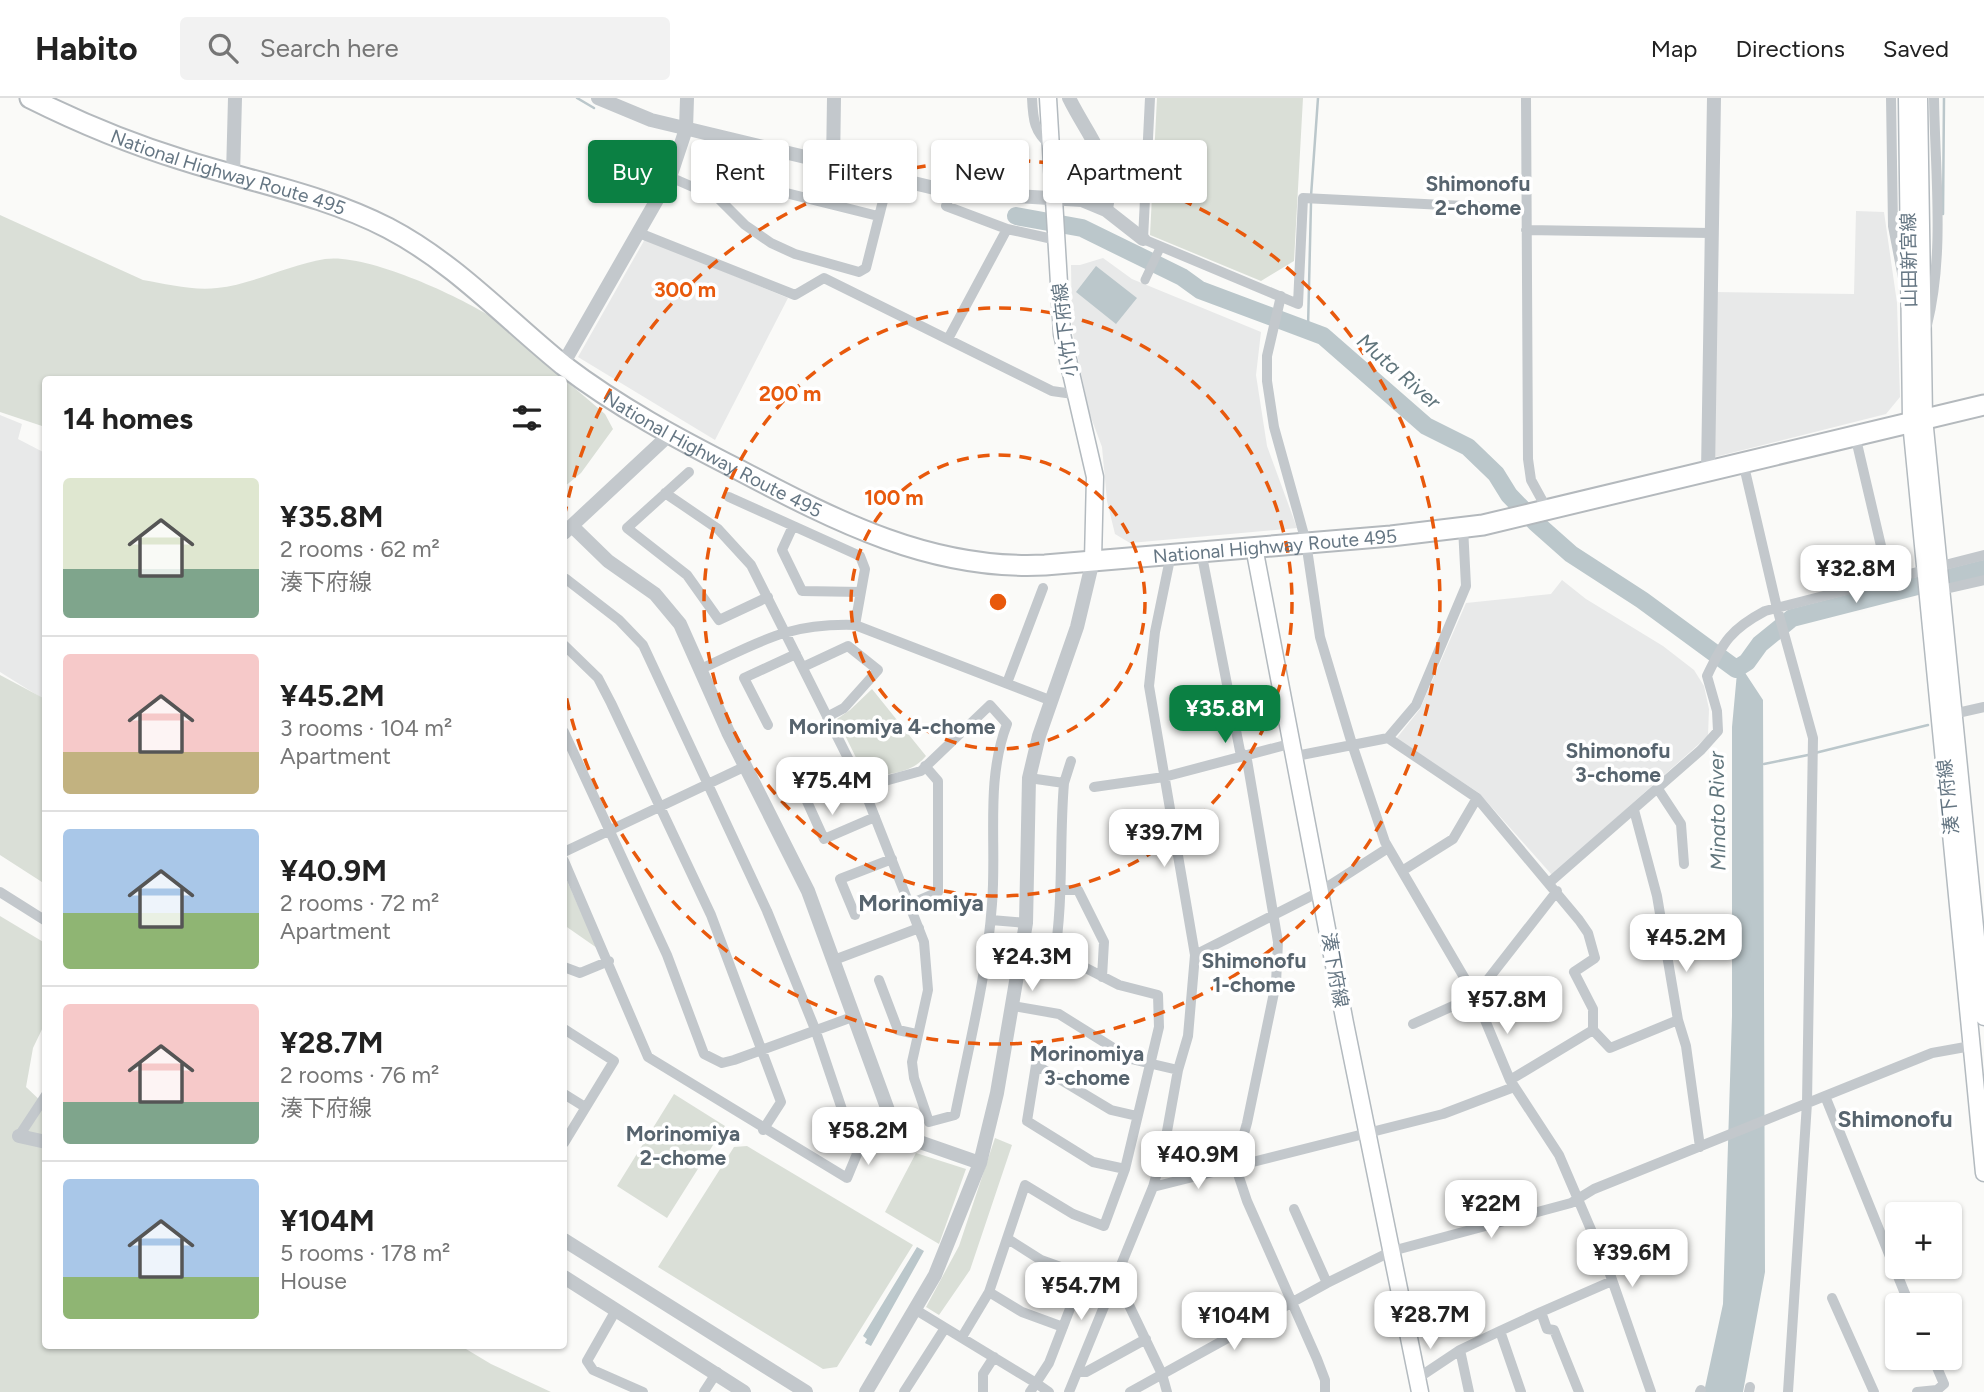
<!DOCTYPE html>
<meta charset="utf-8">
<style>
body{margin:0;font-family:Figtree,"Noto Sans JP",sans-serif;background:#f2f2f2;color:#222;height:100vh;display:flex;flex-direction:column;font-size:26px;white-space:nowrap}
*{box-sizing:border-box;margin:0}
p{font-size:23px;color:#767676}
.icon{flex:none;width:38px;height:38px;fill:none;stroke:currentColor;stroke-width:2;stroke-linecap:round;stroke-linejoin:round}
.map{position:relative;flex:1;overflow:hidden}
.details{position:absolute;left:42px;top:278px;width:525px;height:973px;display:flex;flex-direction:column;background:#fff;border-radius:7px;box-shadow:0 2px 5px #0004}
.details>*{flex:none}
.banner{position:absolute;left:588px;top:42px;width:665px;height:63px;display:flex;gap:14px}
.tools{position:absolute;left:1885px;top:1104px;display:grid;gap:14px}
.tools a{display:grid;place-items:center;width:77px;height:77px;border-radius:7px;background:#fff;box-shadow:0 2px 5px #0004;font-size:35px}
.price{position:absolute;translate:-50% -60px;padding:0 16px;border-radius:14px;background:#fff;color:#222;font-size:23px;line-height:46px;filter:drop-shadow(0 2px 4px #0008)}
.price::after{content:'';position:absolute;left:50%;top:42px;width:21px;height:16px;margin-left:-10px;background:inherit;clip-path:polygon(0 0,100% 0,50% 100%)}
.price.current{background:#0b8043;color:#fff}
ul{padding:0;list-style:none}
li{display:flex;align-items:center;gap:21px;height:175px;padding:0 21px}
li+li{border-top:2px solid #e0e0e0}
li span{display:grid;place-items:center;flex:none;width:196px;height:140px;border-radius:7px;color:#555}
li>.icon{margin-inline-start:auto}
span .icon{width:84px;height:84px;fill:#fffc;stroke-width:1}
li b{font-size:30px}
h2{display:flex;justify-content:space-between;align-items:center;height:84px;padding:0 21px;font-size:30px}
.tag{padding:0 24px;border-radius:7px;background:#fff;box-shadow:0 2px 5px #0004;font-size:24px;line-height:63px}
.tag.current{background:#0b8043;color:#fff}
header{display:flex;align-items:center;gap:42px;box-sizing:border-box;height:98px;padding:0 35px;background:#fff;border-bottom:2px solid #e0e0e0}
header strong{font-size:33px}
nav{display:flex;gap:38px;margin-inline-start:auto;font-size:24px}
.search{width:490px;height:63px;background:#f2f2f2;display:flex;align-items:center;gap:18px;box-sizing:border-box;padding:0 24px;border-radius:7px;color:#767676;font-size:26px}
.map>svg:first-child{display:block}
.built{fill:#e8e9e9}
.green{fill:#dadfd7}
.water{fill:#bbc7cb}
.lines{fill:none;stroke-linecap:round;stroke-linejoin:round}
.stream{stroke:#bbc7cb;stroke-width:2.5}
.river{stroke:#bbc7cb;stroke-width:18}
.secondary-casing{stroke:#b3babf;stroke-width:19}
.trunk-casing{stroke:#b4b9bd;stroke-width:23}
.pedestrian{stroke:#c3c8cc;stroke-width:9}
.minor{stroke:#c3c8cc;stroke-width:10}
.tertiary{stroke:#c3c8cc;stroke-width:14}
.secondary{stroke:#fff;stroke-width:16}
.trunk{stroke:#fff;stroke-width:19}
.ring{fill:none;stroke:#e8590c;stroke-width:3.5;stroke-dasharray:12 9}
.labels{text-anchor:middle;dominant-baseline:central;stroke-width:7;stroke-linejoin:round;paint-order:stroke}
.street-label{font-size:19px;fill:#657683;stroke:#fff}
.neighbourhood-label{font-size:21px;font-weight:bold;fill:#57646e;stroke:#fff}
.water-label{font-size:21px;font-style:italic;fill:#60757c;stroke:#fff}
.quarter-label{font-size:23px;font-weight:bold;fill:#57646e;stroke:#fff}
.centre{fill:#e8590c;stroke:#fff;stroke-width:3.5}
.ring-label{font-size:21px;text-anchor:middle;font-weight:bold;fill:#e8590c;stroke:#fff;stroke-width:7;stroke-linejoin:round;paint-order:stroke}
</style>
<header>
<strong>Habito</strong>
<div class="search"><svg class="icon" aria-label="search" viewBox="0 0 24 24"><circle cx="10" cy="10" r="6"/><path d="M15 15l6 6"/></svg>Search here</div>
<nav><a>Map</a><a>Directions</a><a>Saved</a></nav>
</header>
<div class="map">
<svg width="1984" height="1294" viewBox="0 0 1984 1294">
<rect width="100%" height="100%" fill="#fafaf8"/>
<path class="built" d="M 1856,113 L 1884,114 L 1897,205 L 1900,299 L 1886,316 L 1715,359 L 1715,194 L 1854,196 Z
M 645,141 L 788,200 L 715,342 L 578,259 Z
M 1103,160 L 1132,181 L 1261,234 L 1256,277 L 1267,348 L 1297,430 L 1130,445 L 1115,436 L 1107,403 L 1102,349 L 1089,314 L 1072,231 L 1071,167 L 1080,167 Z
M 0,317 L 22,326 L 18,341 L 45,355 L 45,602 L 0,574 Z
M 1562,482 L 1586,501 L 1663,548 L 1694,572 L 1704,588 L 1709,611 L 1708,638 L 1552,777 L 1479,695 L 1396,641 L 1420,611 L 1466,505 L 1551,496 Z"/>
<path class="green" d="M 1157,0 L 1303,0 L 1294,163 L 1261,183 L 1150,137 Z
M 0,117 L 143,182 C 166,186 194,193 217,190 C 254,186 288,167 325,161 C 365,155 455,196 490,218 L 605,316 L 613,331 L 581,375 L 564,389 L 564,282 L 46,282 L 45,329 L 0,314 Z
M 0,577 L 45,601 L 45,786 L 0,757 Z
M 872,591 L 926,658 C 909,678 889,673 867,682 L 837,621 L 850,612 Z
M 564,776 L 597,850 L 564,827 Z
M 0,818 L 45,845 L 45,925 L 33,950 L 26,989 L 45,1007 L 46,1248 L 461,1248 L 491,1266 L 551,1294 L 0,1294 Z
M 674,996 L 725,1028 L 667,1120 L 617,1088 Z
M 995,1040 L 1012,1047 L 970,1172 L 939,1217 L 926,1209 L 959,1148 Z
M 747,1048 L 913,1147 L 837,1269 L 823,1271 L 658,1169 L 734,1049 Z
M 916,1055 L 966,1071 L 939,1146 L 885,1114 Z"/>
<path class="water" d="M 1096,168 L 1137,200 L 1116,226 L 1076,194 Z
M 1738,564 L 1763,602 L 1765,1174 L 1743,1294 L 1704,1294 L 1723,1206 L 1732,918 L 1732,629 Z
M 917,1149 L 924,1153 L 871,1248 L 865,1245 L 867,1241 L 863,1238 Z"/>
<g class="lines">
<path class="stream" d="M 577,0 L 594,10
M 1311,98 L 1318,0
M 1943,116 L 1944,0
M 1308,230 L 1311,105
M 1815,655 L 1928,627
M 1764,666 L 1808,657"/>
<path class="river" d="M 1016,118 L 1082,130 L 1182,179 L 1200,192 L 1323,238 L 1426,328 L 1468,349 L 1496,376 L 1509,397 L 1536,425 L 1571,456 L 1642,502 L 1736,571
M 1736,571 L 1747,564 L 1760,546 L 1792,520 L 1984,471"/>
<g class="secondary-casing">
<path id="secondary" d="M 1048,0 L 1062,236 L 1095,379 L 1093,462
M 1907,0 L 1911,324 L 1984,1075
M 1919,0 L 1924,320 L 1984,919
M 1254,449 L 1345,925 L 1420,1294"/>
</g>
<g class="trunk-casing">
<g id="trunk">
<path id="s1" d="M 30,0 C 80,25 131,46 183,62 C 252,84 324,97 388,130 C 455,165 505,220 563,267 C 618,309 678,341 739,372 C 836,423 932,473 1045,467 L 1391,438 L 1483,427 L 1984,307"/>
</g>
</g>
<path class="pedestrian" d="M 1145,182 L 1160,150"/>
<path class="minor" d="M 1032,0 C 1033,22 1034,34 1051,48
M 1150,0 L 1143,141 L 1298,206 L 1303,100 L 1525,111
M 1526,0 L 1528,361 L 1531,382 L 1548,413
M 1891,0 L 1893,128 L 1904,185
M 670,79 L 718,100 L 745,127 L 771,145 L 795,156 L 859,174 L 866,170 L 889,79
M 951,94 L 946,108 L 1007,131 L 1057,142
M 718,100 L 730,81 L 878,118
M 1526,132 L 1711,135
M 639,135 L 795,197 L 824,180 L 1052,293 L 1073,296
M 1281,198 L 1267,258 L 1267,283 L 1274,329 L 1306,444 L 1320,539 L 1352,646 L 1385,744 L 1475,898 L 1510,982 L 1559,1057 L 1610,1176 L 1651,1294
M 1927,227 C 1945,155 1935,74 1934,0
M 948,241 L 1007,131
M 1855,337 L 1889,482
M 1743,364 L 1777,510 L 1813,640 L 1807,1005 L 1788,1294
M 689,374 L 627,430 L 687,477 L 719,522 L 768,499
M 665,395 L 718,431 L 751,467 L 865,694 L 924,844 L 928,892 L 912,964 L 914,980 L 929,1024 L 955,1017 C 969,947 987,877 992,806 C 997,746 985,683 1007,626 L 990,607 L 921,673 L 863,689
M 729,399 L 860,458 L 865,471 L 855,527
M 793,428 L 782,452 L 802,493 L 861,494
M 1201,453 L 1240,653 L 1247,662 L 1278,844 L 1276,885 L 1247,1025 L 1235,1067 L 1247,1103 L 1317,1261 L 1325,1282 L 1325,1294
M 564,483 L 566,481 L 619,522 L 643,547 L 767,813 L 815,931 L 857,1056 L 847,1080 L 648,959 L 564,763
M 1941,492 L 1984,482
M 564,547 L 598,580 L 611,605 L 711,817 L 781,1004 L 763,1032
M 803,569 L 848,548 L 878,572 L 844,610 L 827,619
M 701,571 C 760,544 787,525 855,527 L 1052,603
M 1007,585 L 1043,490
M 1953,616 L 1984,609
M 768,627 L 744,580 L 796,556
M 564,634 L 667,857 L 704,956 L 722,965 L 734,962 L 855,918
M 1388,640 L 1477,700 L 1579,822 L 1588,835 L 1595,860 L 1574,874 L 1593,911 L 1593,932 L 1510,982
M 1296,658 L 1388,640 L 1416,607 L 1466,488 L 1463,429
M 1064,685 L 1071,663
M 800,688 L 824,741 L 875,719
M 1094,689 L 1164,679 L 1293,645
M 1658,691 L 1681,726 L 1684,766
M 1634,712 L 1657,798 L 1678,922 L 1686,948 L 1700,1049
M 564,754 L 746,668
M 1402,773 L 1453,741 L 1477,700
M 1550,784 L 1701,652 L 1718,633 L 1717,613 L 1707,578 C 1723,544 1731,531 1765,513 L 1984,457
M 1063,792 L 1078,792 L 1104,844 L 1102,879
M 0,794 L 46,823
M 910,806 L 938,794 L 938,683 L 925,668
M 855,817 L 840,781 L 892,761
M 991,822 L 1026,825
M 1195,857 L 1321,793 L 1388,750
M 834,862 L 919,830
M 564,869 L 580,875 L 609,863
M 879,882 L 898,932 L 916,936
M 1013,908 L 1059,916 L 1131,961 L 1178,972
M 1413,926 L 1475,898 L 1557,793
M 564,931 L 614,963 L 564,1045
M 1593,932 L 1610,950 L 1678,922
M 1036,967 L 1039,948
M 564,996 L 585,1009
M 1825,998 L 1910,1208
M 19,1038 L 46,997
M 1125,1071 L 1093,1064 L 1027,1023 L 1036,967 L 1111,1012 L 1137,1018
M 1153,1089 L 1443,1016 L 1514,989
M 1294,1111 L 1327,1185
M 1116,1180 L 1162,1276 L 1167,1294
M 989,1194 L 1022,1214 L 1063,1229
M 1832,1200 L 1874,1294
M 616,1212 L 587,1263 L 593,1272 L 643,1294
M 916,1212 L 1036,1285 L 1049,1265 L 1083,1177 L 1041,1162 L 1008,1141
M 1541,1214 L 1612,1183
M 962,1239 L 989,1194 L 1025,1087 L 1073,1116 L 1104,1128 L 1125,1071 L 1159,929 L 1158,897 L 1119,887 L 1080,867 L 1054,861 C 1064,802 1059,744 1064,685 L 1029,680
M 1077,1274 L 1086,1274 L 1146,1241
M 1418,1280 L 1460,1252
M 704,1294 L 717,1274
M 904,1294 L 945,1230
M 983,1294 L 983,1276 L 994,1259
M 1030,1294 L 1036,1285 L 1049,1294
M 1069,1294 L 1153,1089 L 1164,1050 L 1178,972 L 1188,938 L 1195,857 L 1149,588 L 1155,534 L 1171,456
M 1130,1294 L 1327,1185 L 1392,1153 L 1571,1105 L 1594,1091 L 1932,955 L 1971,948
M 1469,1294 L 1460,1252 L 1500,1233
M 1521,1294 L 1500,1233 L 1541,1214 L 1547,1231 L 1554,1232 L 1579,1294
M 1700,1294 L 1701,1292
M 1749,1294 L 1750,1289
M 1917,1294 L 1937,1292 L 1944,1286 L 1933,1260"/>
<path class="tertiary" d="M 598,0 L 651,22 L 951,94 L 1082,102 L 1106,112 L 1143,141
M 1069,0 C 1089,41 1115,63 1106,112
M 833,67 L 834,0
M 233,77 L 235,0
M 563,266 L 670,79 L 686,31 L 687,0
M 1708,374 L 1714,0
M 572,428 L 608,463 L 655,496 L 680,526 L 728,634 L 808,793 L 889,1015 L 914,1042 L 980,1065
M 564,435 L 669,337
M 19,1038 L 46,1044
M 564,1142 L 806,1294
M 564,1179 L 744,1294
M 866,1294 L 935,1177 L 980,1065 L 997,995 L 1026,825 L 1029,680 L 1039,638 L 1077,529 L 1093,462"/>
<use href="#secondary" class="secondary"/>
<use href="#trunk" class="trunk"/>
</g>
<g class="ring">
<circle cx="998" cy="504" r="147"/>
<circle cx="998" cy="504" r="294"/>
<path d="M564 420A442 442 0 1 1 564 588"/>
</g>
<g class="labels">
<g class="street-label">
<text stroke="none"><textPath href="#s1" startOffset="212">National Highway Route 495</textPath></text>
<text transform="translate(1909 162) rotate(-91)">山田新宮線</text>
<text transform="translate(1065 232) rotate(-97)">小竹下府線</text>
<text stroke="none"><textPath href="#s1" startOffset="779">National Highway Route 495</textPath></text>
<text stroke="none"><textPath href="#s1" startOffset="1365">National Highway Route 495</textPath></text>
<text transform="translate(1948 699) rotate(-96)">湊下府線</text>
<text transform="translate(1335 872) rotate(80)">湊下府線</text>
</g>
<g class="neighbourhood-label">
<text x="1478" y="85">Shimonofu<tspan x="1478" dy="24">2-chome</tspan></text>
<text x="892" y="628">Morinomiya 4-chome</text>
<text x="1618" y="652">Shimonofu<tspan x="1618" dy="24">3-chome</tspan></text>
<text x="1254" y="862">Shimonofu<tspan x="1254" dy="24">1-chome</tspan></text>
<text x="1087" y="955">Morinomiya<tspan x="1087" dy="24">3-chome</tspan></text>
<text x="683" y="1035">Morinomiya<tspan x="683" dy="24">2-chome</tspan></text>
</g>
<g class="water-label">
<text transform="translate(1399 273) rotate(41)">Muta River</text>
<text transform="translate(1717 713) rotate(-91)">Minato River</text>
</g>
<g class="quarter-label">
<text x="921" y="805">Morinomiya</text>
<text x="1895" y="1021">Shimonofu</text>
</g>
</g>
<circle cx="998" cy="504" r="10" class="centre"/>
<g class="ring-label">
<text x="685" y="199">300 m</text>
<text x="790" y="303">200 m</text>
<text x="894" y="407">100 m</text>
</g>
</svg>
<div class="tools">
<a>+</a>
<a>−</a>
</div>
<b class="price" style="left:1856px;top:507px">¥32.8M</b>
<b class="price current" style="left:1225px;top:647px">¥35.8M</b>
<b class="price" style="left:832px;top:719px">¥75.4M</b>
<b class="price" style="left:1164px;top:771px">¥39.7M</b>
<b class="price" style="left:1686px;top:876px">¥45.2M</b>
<b class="price" style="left:1032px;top:895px">¥24.3M</b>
<b class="price" style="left:1507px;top:938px">¥57.8M</b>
<b class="price" style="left:868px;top:1069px">¥58.2M</b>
<b class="price" style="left:1198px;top:1093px">¥40.9M</b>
<b class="price" style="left:1491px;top:1142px">¥22M</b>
<b class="price" style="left:1632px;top:1191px">¥39.6M</b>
<b class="price" style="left:1081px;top:1224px">¥54.7M</b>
<b class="price" style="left:1430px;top:1253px">¥28.7M</b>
<b class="price" style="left:1234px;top:1254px">¥104M</b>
<div class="banner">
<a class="tag current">Buy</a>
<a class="tag">Rent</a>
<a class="tag">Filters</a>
<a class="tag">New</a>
<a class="tag">Apartment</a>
</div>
<section class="details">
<h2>14 homes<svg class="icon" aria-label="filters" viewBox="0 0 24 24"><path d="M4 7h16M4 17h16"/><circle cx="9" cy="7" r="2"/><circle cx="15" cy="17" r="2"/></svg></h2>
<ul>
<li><span style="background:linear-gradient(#dfe7d0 65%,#7fa58c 0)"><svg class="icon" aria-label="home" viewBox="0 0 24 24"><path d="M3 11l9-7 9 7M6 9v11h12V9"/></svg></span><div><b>¥35.8M</b><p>2 rooms · 62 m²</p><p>湊下府線</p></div></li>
<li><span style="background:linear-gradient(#f6c9c9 70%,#c2b280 0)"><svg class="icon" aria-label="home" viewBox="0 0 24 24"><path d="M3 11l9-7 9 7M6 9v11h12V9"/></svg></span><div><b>¥45.2M</b><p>3 rooms · 104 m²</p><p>Apartment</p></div></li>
<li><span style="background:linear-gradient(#a9c7e8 60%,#8fb573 0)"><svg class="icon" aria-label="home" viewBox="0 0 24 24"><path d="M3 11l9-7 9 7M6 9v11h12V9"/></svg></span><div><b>¥40.9M</b><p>2 rooms · 72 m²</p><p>Apartment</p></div></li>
<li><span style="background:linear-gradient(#f6c9c9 70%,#7fa58c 0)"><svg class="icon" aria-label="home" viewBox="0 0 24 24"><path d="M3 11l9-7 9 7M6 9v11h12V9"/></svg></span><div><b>¥28.7M</b><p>2 rooms · 76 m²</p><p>湊下府線</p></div></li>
<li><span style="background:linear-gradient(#a9c7e8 70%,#8fb573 0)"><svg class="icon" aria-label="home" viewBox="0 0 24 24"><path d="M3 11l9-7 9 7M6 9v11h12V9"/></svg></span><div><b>¥104M</b><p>5 rooms · 178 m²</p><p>House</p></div></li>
</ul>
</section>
</div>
